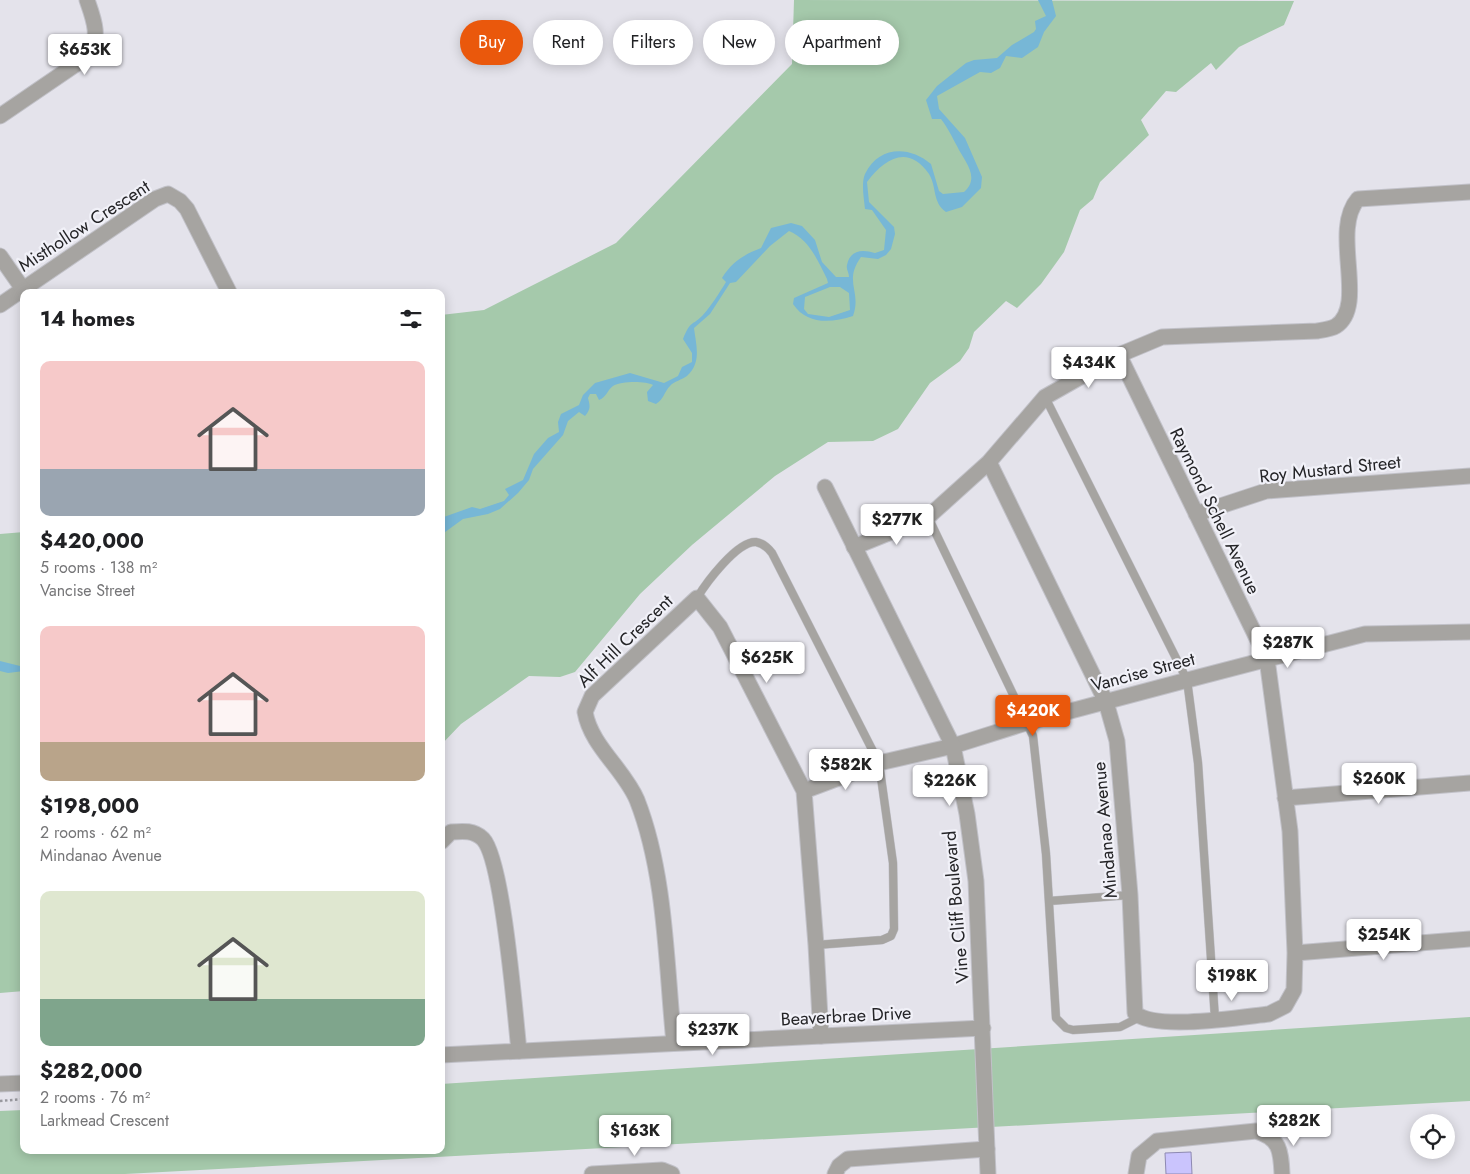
<!DOCTYPE html>
<meta charset="utf-8">
<style>
body{margin:0;font-family:Jost,sans-serif;background:#f2f2f2;color:#202124;height:100vh;display:flex;flex-direction:column;font-size:19px;white-space:nowrap}
*{box-sizing:border-box;margin:0}
p{font-size:16px;color:#757577}
.icon{flex:none;width:28px;height:28px;fill:none;stroke:currentColor;stroke-width:2;stroke-linecap:round;stroke-linejoin:round}
.map{position:relative;flex:1;overflow:hidden}
.details{position:absolute;left:20px;top:289px;width:425px;height:865px;display:flex;flex-direction:column;background:#fff;border-radius:10px;box-shadow:0 2px 12px #0003}
.details>*{flex:none}
.top-card{position:absolute;left:460px;top:20px;width:475px;height:45px;display:flex;gap:10px}
.fabs{position:absolute;left:1410px;top:1114px;display:grid;gap:10px}
.fabs a{display:grid;place-items:center;width:45px;height:45px;border-radius:50%;background:#fff;box-shadow:0 2px 12px #0003;font-size:25px}
.price{position:absolute;translate:-50% -42px;padding:0 11px;border-radius:5px;background:#fff;color:#222;font-size:16px;line-height:32px;filter:drop-shadow(0 1px 2px #0008)}
.price::after{content:'';position:absolute;left:50%;top:30px;width:15px;height:11px;margin-left:-8px;background:inherit;clip-path:polygon(0 0,100% 0,50% 100%)}
.price.selected{background:#ea580c;color:#fff}
ul{padding:0;list-style:none}
li{display:grid;align-content:center;gap:10px;height:265px;padding:0 20px}
li span{display:grid;place-items:center;height:155px;border-radius:10px;color:#555}
li>.icon{margin-inline-start:auto}
span .icon{width:90px;height:90px;fill:#fffc;stroke-width:1}
li b{font-size:21px}
h2{display:flex;justify-content:space-between;align-items:center;height:60px;padding:0 20px;font-size:21px}
.pill{padding:0 18px;border-radius:22px;background:#fff;box-shadow:0 2px 12px #0003;font-size:18px;line-height:45px}
.pill.selected{background:#ea580c;color:#fff}
.map>svg:first-child{display:block}
.green{fill:#a5c9ab}
.water{fill:#77b7d6;fill-rule:evenodd}
.building{fill:#cac4fd;stroke:#8d89b1}
.lines{fill:none;stroke-linecap:round;stroke-linejoin:round}
.service-casing{stroke:#c1c1c8;stroke-width:9}
.minor-casing{stroke:#c1c1c8;stroke-width:17}
.tertiary-casing{stroke:#c1c1c8;stroke-width:17}
.path{stroke:#98989e;stroke-width:2.5;stroke-dasharray:2.5 2.5;stroke-linecap:butt}
.service{stroke:#a6a4a1;stroke-width:8}
.minor{stroke:#a6a4a1;stroke-width:15}
.tertiary{stroke:#a6a4a1;stroke-width:15}
.labels{text-anchor:middle;dominant-baseline:central;stroke-width:4.5;stroke-linejoin:round;paint-order:stroke}
.street-label{font-size:18px;fill:#242427;stroke:#f1f1f8}
</style>
<div class="map">
<svg width="1470" height="1174" viewBox="0 0 1470 1174">
<rect width="100%" height="100%" fill="#e4e3eb"/>
<path class="green" d="M 794,0 L 1294,1 L 1284,25 L 1239,47 L 1216,70 L 1211,63 L 1176,92 L 1166,91 L 1141,120 L 1149,135 L 1100,182 L 1093,199 L 1080,210 L 1064,252 L 1041,284 L 1017,308 L 1006,301 L 974,332 L 969,348 L 960,361 L 930,383 L 898,429 L 873,441 L 828,442 L 775,476 L 692,545 L 640,594 L 575,672 L 560,677 L 529,676 L 461,724 L 441,745 L 441,315 L 484,310 L 616,243 L 792,64 Z
M 24,532 L 24,991 L 0,993 L 0,534 Z
M 1470,1017 L 1470,1101 L 125,1174 L 0,1174 L 0,1111 L 24,1110 L 24,1150 L 441,1150 L 441,1084 Z"/>
<path class="water" d="M 1038,0 L 1052,0 L 1056,16 L 1044,32 L 1038,47 L 1022,58 L 1006,56 L 1000,68 L 991,73 L 980,72 L 937,96 L 939,109 L 965,138 L 982,177 L 981,188 L 962,207 L 946,212 C 932,202 937,187 929,174 C 908,144 885,158 867,182 L 869,202 L 894,227 L 895,234 L 891,249 L 886,255 L 878,259 L 861,257 C 843,282 862,291 853,316 C 831,323 807,325 793,304 L 794,298 L 828,283 L 827,279 C 818,261 809,239 789,231 L 770,246 L 736,282 L 730,283 L 710,314 L 694,328 C 696,345 702,362 687,376 C 682,380 674,381 670,386 C 664,392 664,399 656,404 L 648,401 L 647,392 L 653,385 C 646,381 621,381 613,386 C 607,390 607,397 599,400 L 596,394 L 590,394 L 588,398 C 590,406 591,409 585,416 L 579,412 L 568,421 L 563,435 L 533,469 L 529,480 L 518,493 L 500,509 L 488,514 L 463,519 L 441,535 L 441,518 L 472,507 L 480,509 L 504,501 L 509,495 L 505,489 L 523,480 L 534,454 L 548,438 L 559,432 L 558,422 L 561,414 L 579,405 L 583,395 L 595,383 L 630,373 L 664,383 L 678,376 L 682,367 L 692,362 L 692,353 L 683,339 C 691,319 693,326 703,315 C 711,306 720,292 726,282 L 722,278 C 732,262 743,255 761,248 L 771,228 L 791,223 L 802,226 L 815,240 L 822,262 L 836,277 L 849,277 C 849,272 846,270 847,265 C 850,250 862,249 875,253 L 884,250 L 886,230 L 872,210 L 865,209 C 864,199 861,183 865,174 C 879,145 910,146 931,164 L 939,191 L 943,194 L 964,192 C 981,177 964,161 957,146 C 951,135 949,130 941,119 L 932,119 L 926,100 L 937,86 L 966,63 L 974,60 L 997,58 L 1012,45 L 1034,32 L 1036,29 L 1035,21 L 1046,16 ZM 830,287 L 840,287 L 849,293 L 850,310 L 829,317 L 808,314 L 804,309 L 805,297 Z
M 0,661 L 24,667 L 24,671 L 8,673 L 0,671 Z"/>
<path class="building" d="M 1191,1152 L 1192,1174 L 1166,1174 L 1165,1153 Z"/>
<g class="lines">
<g class="service-casing">
<path id="service" d="M 1045,397 L 1187,680 L 1198,763 L 1215,1019
M 928,517 L 1033,736 L 1046,854 L 1056,1018 L 1066,1028 L 1073,1030 L 1120,1027 L 1140,1017
M 697,598 C 706,583 737,541 756,542 C 763,543 768,548 772,553 L 879,763 L 893,863 L 894,929 L 891,936 L 882,940 L 816,945
M 1049,901 L 1130,895"/>
</g>
<g class="minor-casing">
<path id="minor" d="M 0,116 L 88,56 C 101,37 94,20 87,0
M 0,305 L 155,199 L 168,194 L 180,201 L 187,209 L 229,292
M 989,462 L 1106,702 L 1117,741 L 1130,895 L 1135,1013 C 1155,1031 1241,1017 1269,1014 L 1285,1006 L 1294,990 L 1295,953 L 1290,831 L 1267,659 L 1119,355
M 1196,514 L 1266,491 L 1470,476
M 854,547 L 928,517 L 989,462 L 1045,397 L 1119,355 L 1162,337 L 1317,331 C 1323,330 1331,329 1336,326 C 1368,305 1330,231 1358,199 L 1470,192
M 804,791 L 879,763 L 953,746 L 1029,722 L 1195,678 L 1365,634 L 1470,632
M 1285,798 L 1470,783
M 441,842 L 451,832 C 463,831 474,830 483,839 C 503,860 515,1014 519,1051
M 1295,953 L 1470,939
M 674,1043 C 666,964 666,874 637,800 C 624,769 591,746 585,712 L 592,696 L 697,598 L 720,627 L 804,791 L 816,945 L 821,1036
M 592,1174 L 662,1170 L 672,1174
M 835,1174 L 839,1166 L 848,1159 L 987,1149
M 1136,1174 L 1139,1156 L 1157,1141 L 1256,1131 C 1280,1138 1281,1151 1282,1174"/>
</g>
<g class="tertiary-casing">
<path id="tertiary" d="M 0,256 L 25,292
M 825,487 L 953,746 L 967,814 L 976,881 L 988,1174
M 441,1055 L 983,1028
M 0,1084 L 24,1083"/>
</g>
<path class="path" d="M 0,1101 L 24,1099"/>
<use href="#service" class="service"/>
<use href="#minor" class="minor"/>
<use href="#tertiary" class="tertiary"/>
</g>
<g class="labels">
<g class="street-label">
<text transform="translate(84 226) rotate(-33)">Misthollow Crescent</text>
<text transform="translate(1330 469) rotate(-6)">Roy Mustard Street</text>
<text transform="translate(1215 511) rotate(64)">Raymond Schell Avenue</text>
<text transform="translate(625 641) rotate(-44)">Alf Hill Crescent</text>
<text transform="translate(1143 672) rotate(-15)">Vancise Street</text>
<text transform="translate(1105 830) rotate(-95)">Mindanao Avenue</text>
<text transform="translate(956 907) rotate(-95)">Vine Cliff Boulevard</text>
<text transform="translate(846 1016) rotate(-3)">Beaverbrae Drive</text>
</g>
</g>
</svg>
<div class="fabs">
<a><svg class="icon" aria-label="locate" viewBox="0 0 24 24"><circle cx="12" cy="12" r="6"/><path d="M12 2v4M12 18v4M2 12h4M18 12h4"/></svg></a>
</div>
<b class="price" style="left:85px;top:76px">$653K</b>
<b class="price" style="left:1089px;top:389px">$434K</b>
<b class="price" style="left:897px;top:546px">$277K</b>
<b class="price" style="left:1288px;top:669px">$287K</b>
<b class="price" style="left:767px;top:684px">$625K</b>
<b class="price selected" style="left:1033px;top:737px">$420K</b>
<b class="price" style="left:846px;top:791px">$582K</b>
<b class="price" style="left:1379px;top:805px">$260K</b>
<b class="price" style="left:950px;top:807px">$226K</b>
<b class="price" style="left:1384px;top:961px">$254K</b>
<b class="price" style="left:1232px;top:1002px">$198K</b>
<b class="price" style="left:713px;top:1056px">$237K</b>
<b class="price" style="left:1294px;top:1147px">$282K</b>
<b class="price" style="left:635px;top:1157px">$163K</b>
<div class="top-card">
<a class="pill selected">Buy</a>
<a class="pill">Rent</a>
<a class="pill">Filters</a>
<a class="pill">New</a>
<a class="pill">Apartment</a>
</div>
<section class="details">
<h2>14 homes<svg class="icon" aria-label="filters" viewBox="0 0 24 24"><path d="M4 7h16M4 17h16"/><circle cx="9" cy="7" r="2"/><circle cx="15" cy="17" r="2"/></svg></h2>
<ul>
<li><span style="background:linear-gradient(#f6c9c9 70%,#9aa5b1 0)"><svg class="icon" aria-label="home" viewBox="0 0 24 24"><path d="M3 11l9-7 9 7M6 9v11h12V9"/></svg></span><div><b>$420,000</b><p>5 rooms · 138 m²</p><p>Vancise Street</p></div></li>
<li><span style="background:linear-gradient(#f6c9c9 75%,#b9a48a 0)"><svg class="icon" aria-label="home" viewBox="0 0 24 24"><path d="M3 11l9-7 9 7M6 9v11h12V9"/></svg></span><div><b>$198,000</b><p>2 rooms · 62 m²</p><p>Mindanao Avenue</p></div></li>
<li><span style="background:linear-gradient(#dfe7d0 70%,#7fa58c 0)"><svg class="icon" aria-label="home" viewBox="0 0 24 24"><path d="M3 11l9-7 9 7M6 9v11h12V9"/></svg></span><div><b>$282,000</b><p>2 rooms · 76 m²</p><p>Larkmead Crescent</p></div></li>
</ul>
</section>
</div>
